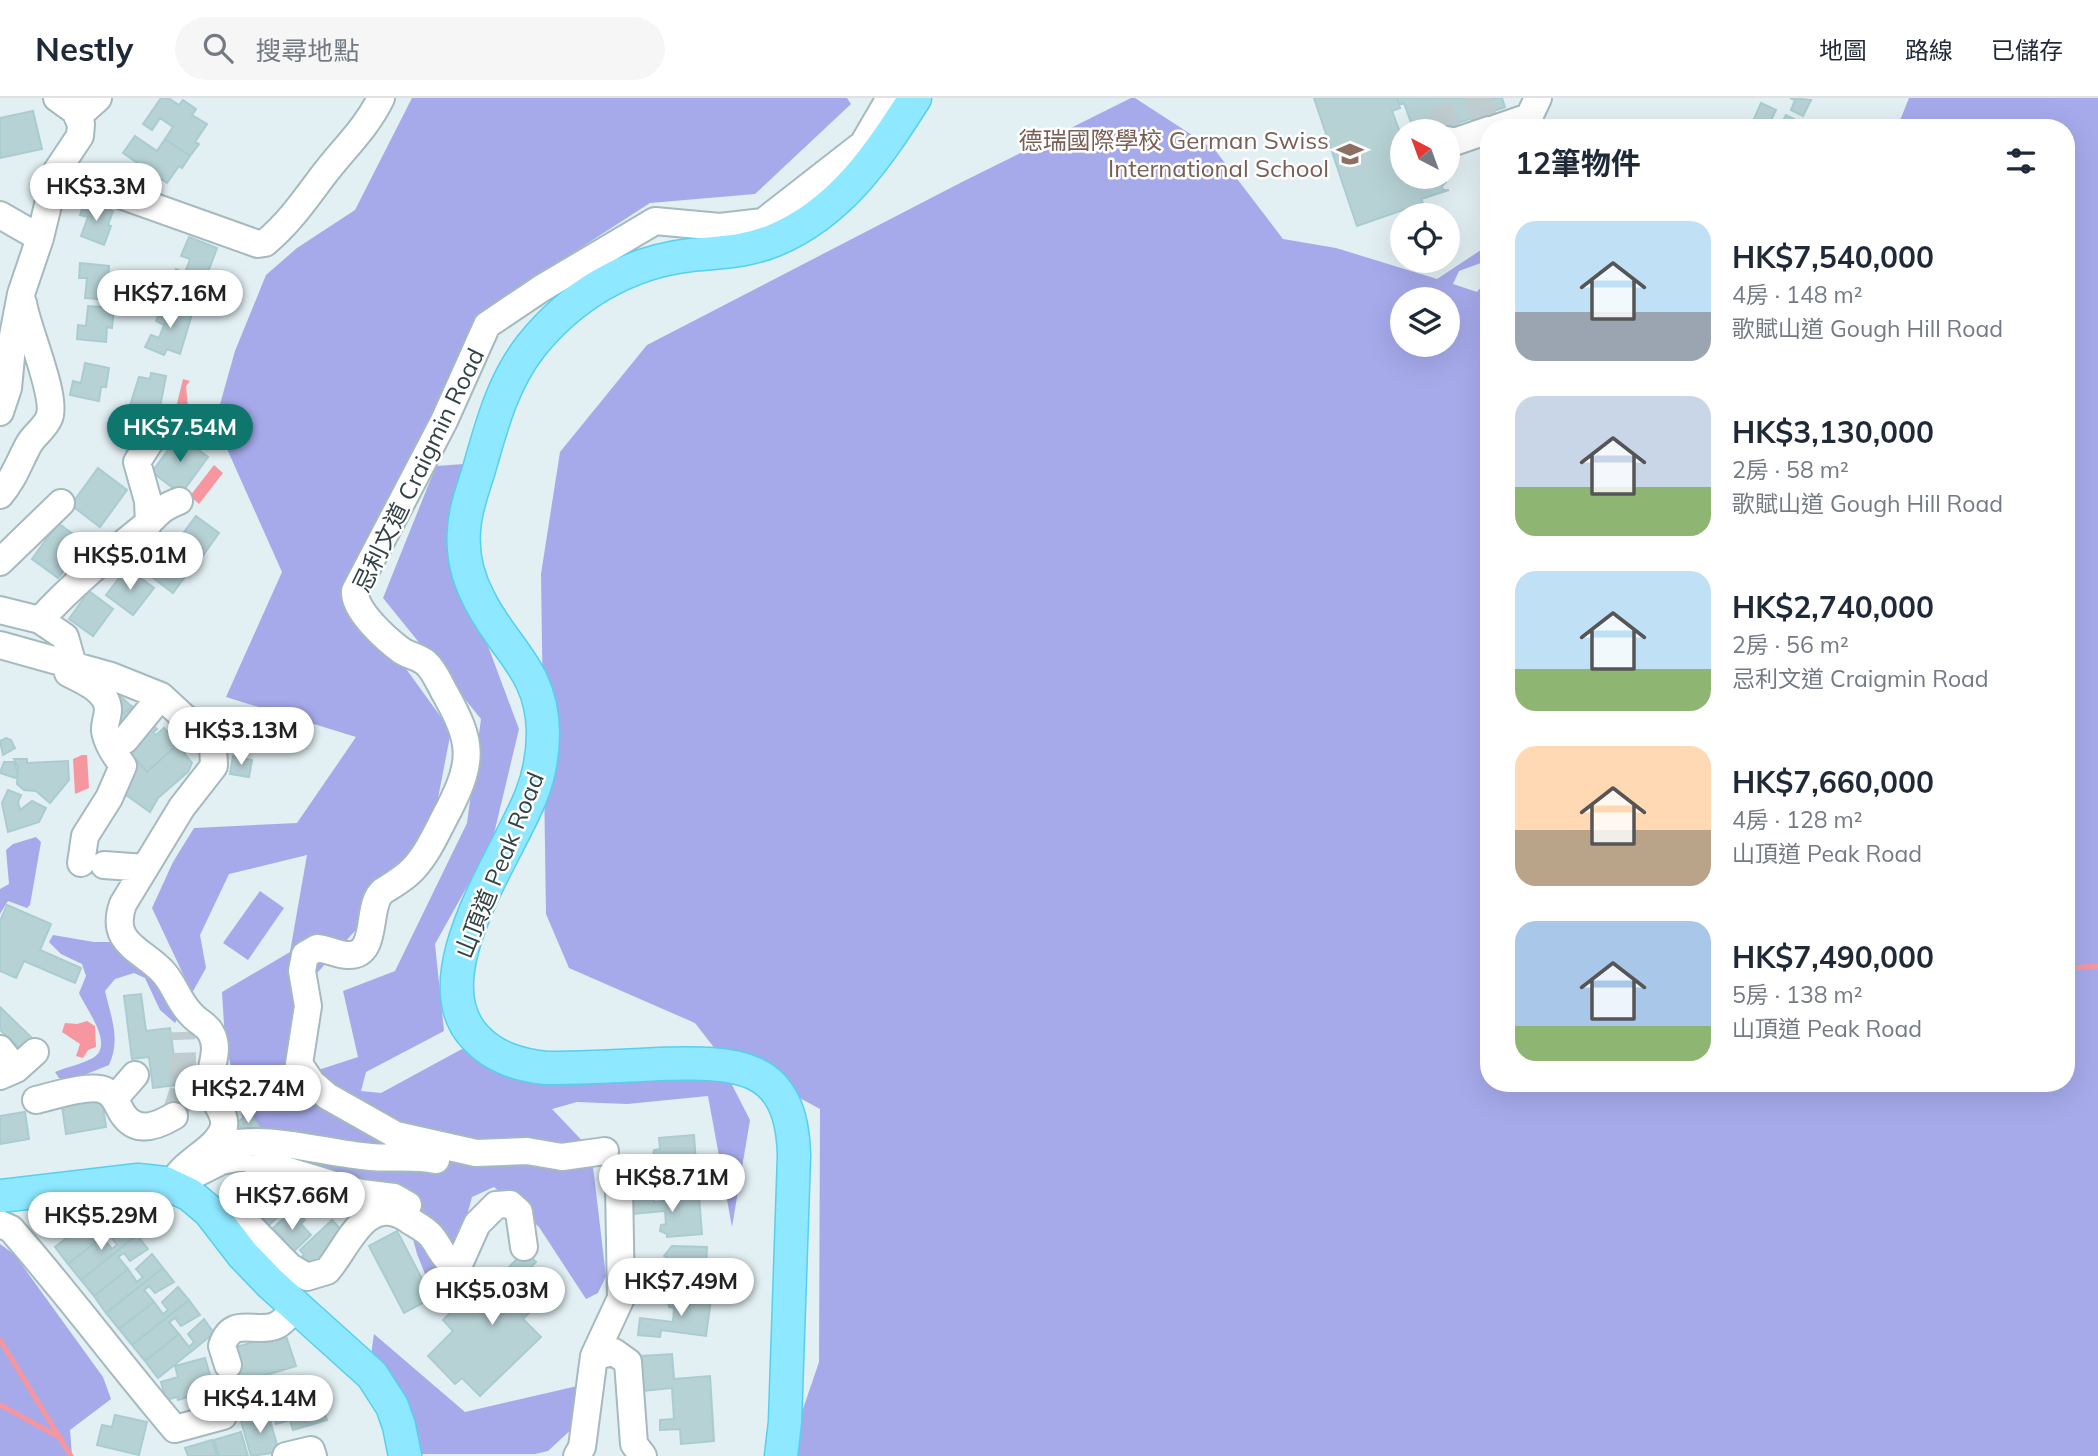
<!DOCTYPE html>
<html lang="zh-TW">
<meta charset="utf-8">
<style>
body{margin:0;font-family:Mulish,"Noto Sans TC",sans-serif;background:#f6f6f7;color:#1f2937;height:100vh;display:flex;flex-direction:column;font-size:26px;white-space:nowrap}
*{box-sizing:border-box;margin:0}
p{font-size:23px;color:#747a83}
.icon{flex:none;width:38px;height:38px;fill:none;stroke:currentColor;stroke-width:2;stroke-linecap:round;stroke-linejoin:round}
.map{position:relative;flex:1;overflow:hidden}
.panel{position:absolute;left:1480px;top:21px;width:595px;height:973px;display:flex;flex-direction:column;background:#fff;border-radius:28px;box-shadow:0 7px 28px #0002}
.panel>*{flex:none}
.needle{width:46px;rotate:319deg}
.controls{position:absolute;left:1390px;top:21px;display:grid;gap:14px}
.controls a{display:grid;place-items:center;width:70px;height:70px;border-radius:50%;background:#fff;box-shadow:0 7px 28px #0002;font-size:35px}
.price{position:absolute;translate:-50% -60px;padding:0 16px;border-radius:24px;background:#fff;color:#222;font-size:23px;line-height:46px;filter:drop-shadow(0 2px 4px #0008)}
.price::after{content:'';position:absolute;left:50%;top:42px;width:21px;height:16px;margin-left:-10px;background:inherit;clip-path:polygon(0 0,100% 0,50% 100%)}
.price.selected{background:#0f766e;color:#fff}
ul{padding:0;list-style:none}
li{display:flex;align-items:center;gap:21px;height:175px;padding:0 35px}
li span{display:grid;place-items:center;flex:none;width:196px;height:140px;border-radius:21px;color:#555}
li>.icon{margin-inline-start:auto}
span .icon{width:84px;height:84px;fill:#fffc;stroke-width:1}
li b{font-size:30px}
h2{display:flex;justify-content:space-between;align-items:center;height:84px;padding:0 35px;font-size:30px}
header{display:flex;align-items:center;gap:42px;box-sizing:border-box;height:98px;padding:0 35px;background:#fff;border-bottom:2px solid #e0e1e3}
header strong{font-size:33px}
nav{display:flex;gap:38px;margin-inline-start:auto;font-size:24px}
.search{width:490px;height:63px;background:#f6f6f7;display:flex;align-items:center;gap:18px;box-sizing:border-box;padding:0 24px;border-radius:38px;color:#747a83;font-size:26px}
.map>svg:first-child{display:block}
.green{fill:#a6aaeb;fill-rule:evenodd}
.water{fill:#f697a0}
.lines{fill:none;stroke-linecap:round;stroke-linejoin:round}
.stream{stroke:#f697a0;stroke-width:5}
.building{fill:#b7d2d5;stroke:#a9ccd0;stroke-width:2}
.minor-tunnel{stroke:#bfcdd0;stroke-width:26;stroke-dasharray:26 13;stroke-linecap:butt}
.minor-casing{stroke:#a4babe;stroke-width:30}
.major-casing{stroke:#55d0ee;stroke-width:35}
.minor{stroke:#fff;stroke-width:26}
.major{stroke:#8ee8ff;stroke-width:32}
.labels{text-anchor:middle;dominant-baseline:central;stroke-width:5;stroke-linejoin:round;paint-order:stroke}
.education-label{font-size:24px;fill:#785e54;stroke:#fff;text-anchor:end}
.street-label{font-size:24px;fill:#324344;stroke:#fff}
</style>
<header>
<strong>Nestly</strong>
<div class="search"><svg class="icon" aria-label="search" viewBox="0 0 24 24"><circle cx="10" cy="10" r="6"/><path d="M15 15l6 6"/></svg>搜尋地點</div>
<nav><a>地圖</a><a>路線</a><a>已儲存</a></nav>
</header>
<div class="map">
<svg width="2098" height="1358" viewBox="0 0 2098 1358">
<rect width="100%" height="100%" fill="#e2eff3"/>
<path class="green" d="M 412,0 L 847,0 L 851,6 L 755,96 L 650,105 L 475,218 L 357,503 L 451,633 L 434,721 L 354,834 L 308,885 L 306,976 L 358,959 L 343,893 L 395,873 L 467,725 L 481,621 L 383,500 L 436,368 L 464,366 L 457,491 L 488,548 L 519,631 L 492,744 L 435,846 L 444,933 L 366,974 L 361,993 L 381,995 L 462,951 L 512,977 L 728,979 L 750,1022 L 732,1129 L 708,998 L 627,1006 L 577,1004 L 552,1011 L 591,1052 L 606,1178 L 598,1195 L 586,1201 L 539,1129 L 494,1089 L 472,1099 L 450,1179 L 427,1181 L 417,1156 L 401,1095 L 289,1083 L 231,1070 L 244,1027 L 225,942 L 222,894 L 290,854 L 307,757 L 229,776 L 200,837 L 206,870 L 192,895 L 152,810 L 173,764 L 194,730 L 297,725 L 356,639 L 226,599 L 282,474 L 215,324 L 235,253 L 266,177 L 297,150 L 355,112 Z
M 1131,0 L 1135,0 L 1215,52 L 1283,141 L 1336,150 L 1437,181 L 1484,150 L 1489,143 L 1489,162 L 1459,173 L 1453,186 L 1477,194 L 1489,180 L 1489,985 L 2067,985 L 2067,30 L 1897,30 L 1909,0 L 2098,0 L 2098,1358 L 787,1358 L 819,1264 L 820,1011 L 719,956 L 695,925 L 569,870 L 546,816 L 541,476 L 560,354 L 647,247 L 962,84 ZM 1402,201 L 1447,201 L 1447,247 L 1402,247 Z
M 36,739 L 41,744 L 30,807 L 27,810 L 8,803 L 0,816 L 0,791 L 9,786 L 6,752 L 13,746 Z
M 260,793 L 284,810 L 248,862 L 223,845 Z
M 53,837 L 94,844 L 118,844 L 160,875 L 179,918 L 175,925 L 160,912 L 145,880 L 134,875 L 115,881 L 105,893 C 111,919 121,942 109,967 L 74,981 L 59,980 L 55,974 C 67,969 82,966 93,960 C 115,947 86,911 79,895 L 86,878 L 82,866 L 61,856 L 49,844 Z
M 0,1146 L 14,1156 L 103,1279 L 111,1301 L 70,1332 L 72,1358 L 0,1358 Z
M 374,1236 L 465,1314 L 586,1286 L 576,1327 L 548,1353 L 535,1356 L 410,1356 L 370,1264 Z"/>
<path class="water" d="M 183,281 L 190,283 L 186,288 L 190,330 L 172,326 Z
M 214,367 L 223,375 L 199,406 L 190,398 Z
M 82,657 L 87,657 L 89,690 L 75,696 L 73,661 Z
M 87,923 L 95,928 L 96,949 L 88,952 L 83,960 L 76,958 L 80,946 L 62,934 L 65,925 L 77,926 Z"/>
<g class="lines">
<path class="stream" d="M 2067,870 L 2098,868
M 0,1242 L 71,1358
M 0,1307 L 61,1340"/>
</g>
<path class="building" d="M 161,0 L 168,0 L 179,7 L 183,2 L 196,11 L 192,17 L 207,26 L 195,44 L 199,46 L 190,58 L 165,41 L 173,29 L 160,20 L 152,32 L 143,26 Z
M 1314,0 L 1397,0 L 1400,10 L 1392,13 L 1402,40 L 1402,79 L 1443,79 L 1446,84 L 1442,88 L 1443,92 L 1449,92 L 1421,101 L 1423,105 L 1420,106 L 1357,128 Z
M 1397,0 L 1502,0 L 1505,9 L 1434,33 L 1414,33 L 1404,5 L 1399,7 Z
M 1790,0 L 1811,2 L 1803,18 L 1791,12 L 1795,2 Z
M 1761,5 L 1776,12 L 1771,22 L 1781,27 L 1786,17 L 1798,23 L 1795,30 L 1771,30 L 1754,21 Z
M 33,13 L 42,51 L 0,60 L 0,20 Z
M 135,38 L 157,53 L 165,41 L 190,58 L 182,70 L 179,68 L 167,85 L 152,75 L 149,80 L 135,71 L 139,66 L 123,55 Z
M 85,103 L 113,113 L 108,127 L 111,128 L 104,147 L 81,138 L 88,119 L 80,117 Z
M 189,139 L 217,150 L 208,174 L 211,175 L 206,190 L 193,185 L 190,191 L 171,184 L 176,171 L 185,175 L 190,161 L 181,158 Z
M 80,165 L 109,168 L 108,182 L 112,182 L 111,202 L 85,200 L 87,180 L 79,180 Z
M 163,205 L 192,216 L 180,256 L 167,251 L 164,257 L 145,249 L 151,237 L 159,240 L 164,227 L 156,223 Z
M 88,208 L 114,210 L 112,230 L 107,229 L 106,244 L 77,241 L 78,227 L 86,228 Z
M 85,265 L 109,270 L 106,289 L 101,289 L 99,303 L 70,297 L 73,283 L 81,285 Z
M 151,275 L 166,278 L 159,314 L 144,311 L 143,317 L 128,314 L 139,279 L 150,281 Z
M 179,337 L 208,359 L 181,396 L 152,374 Z
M 98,370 L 127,392 L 100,429 L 71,407 Z
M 196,418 L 219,435 L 199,463 L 176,445 Z
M 58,425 L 85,445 L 58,480 L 32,461 Z
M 173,450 L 194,466 L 173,495 L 152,479 Z
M 127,470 L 154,490 L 133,517 L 106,497 Z
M 89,493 L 113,511 L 93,538 L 69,521 Z
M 121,599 L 157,631 L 153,635 L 156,637 L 164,630 L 192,665 L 188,674 L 158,700 L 150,714 L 112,687 L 109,629 Z
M 132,608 L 157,631 L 153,635 L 156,637 L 164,630 L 178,646 L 147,674 L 109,629 Z
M 6,640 L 11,642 L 15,650 L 3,657 L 0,643 Z
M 233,658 L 252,662 L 249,679 L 230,676 Z
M 14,661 L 27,661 L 27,665 L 68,663 L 69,682 L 50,705 L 36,693 L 24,692 L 17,686 L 18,669 Z
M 4,664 L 14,664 L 18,678 L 15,680 L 0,675 Z
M 8,692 L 21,697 L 18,704 L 20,712 L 32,703 L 46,710 L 39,724 L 8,734 L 2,705 Z
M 7,807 L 51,826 L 40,852 L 81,870 L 75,885 L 24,863 L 16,880 L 0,873 L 0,823 Z
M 141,896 L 146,933 L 170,930 L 178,987 L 153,990 L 149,959 L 132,961 L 124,898 Z
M 0,909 L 35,943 L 24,954 L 0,932 Z
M 102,1002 L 106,1029 L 66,1036 L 62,1008 Z
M 25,1014 L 29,1041 L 0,1046 L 0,1018 Z
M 250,1016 L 260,1030 L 247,1039 L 237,1024 Z
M 694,1037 L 697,1081 L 673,1083 L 674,1090 L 630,1094 L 629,1076 L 662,1074 L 661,1061 L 653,1058 L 654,1052 L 660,1051 L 659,1040 Z
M 251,1092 L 267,1109 L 275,1101 L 285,1112 L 263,1133 L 237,1105 Z
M 653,1096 L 654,1104 L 699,1099 L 702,1136 L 667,1139 L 667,1136 L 660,1133 L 661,1127 L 666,1126 L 665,1113 L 632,1116 L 630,1099 Z
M 112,1105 L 123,1119 L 104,1130 L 98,1123 L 93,1127 L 102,1139 L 68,1166 L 55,1149 Z
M 294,1111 L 305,1122 L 301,1126 L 311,1137 L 289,1158 L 279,1147 L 284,1142 L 273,1130 Z
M 332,1122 L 344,1135 L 328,1149 L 331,1153 L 308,1174 L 297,1163 L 304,1157 L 300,1152 Z
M 126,1124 L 137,1137 L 81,1182 L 68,1166 L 102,1139 L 112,1151 L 117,1147 L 111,1139 Z
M 397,1133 L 432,1200 L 404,1215 L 369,1148 Z
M 137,1137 L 148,1151 L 130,1163 L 124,1155 L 118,1159 L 128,1171 L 94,1198 L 81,1182 Z
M 672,1148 L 707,1149 L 705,1186 L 660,1184 L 660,1192 L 637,1191 L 638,1174 L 671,1175 L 671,1162 L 664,1158 Z
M 525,1153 L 536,1164 L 529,1171 L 556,1200 L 548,1208 L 542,1202 L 523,1221 L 541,1239 L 480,1298 L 462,1280 L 455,1286 L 428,1258 L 453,1233 L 443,1222 L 495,1171 L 501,1177 Z
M 152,1156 L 163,1170 L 106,1215 L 94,1198 L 128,1171 L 137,1184 L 143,1179 L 136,1171 Z
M 163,1170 L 174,1184 L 155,1195 L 149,1188 L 144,1192 L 154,1204 L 119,1231 L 106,1215 Z
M 178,1189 L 189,1202 L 132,1247 L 119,1231 L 154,1204 L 163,1216 L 168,1212 L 162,1204 Z
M 676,1197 L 711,1201 L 706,1238 L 661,1232 L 660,1239 L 638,1237 L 640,1220 L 673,1224 L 674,1210 L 669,1209 L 668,1203 L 675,1201 Z
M 189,1202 L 200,1217 L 181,1228 L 175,1220 L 169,1224 L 179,1236 L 145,1263 L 132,1247 Z
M 204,1221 L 214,1235 L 158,1280 L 145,1263 L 179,1236 L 189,1249 L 194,1244 L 188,1236 Z
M 285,1235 L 296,1268 L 228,1288 L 222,1269 L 229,1251 Z
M 672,1256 L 674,1281 L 710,1278 L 714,1343 L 681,1346 L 680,1331 L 660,1332 L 660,1322 L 674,1321 L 672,1290 L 643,1293 L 641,1258 Z
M 205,1260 L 214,1291 L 178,1302 L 177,1299 L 166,1302 L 161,1284 L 178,1279 L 175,1268 Z
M 318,1294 L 327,1322 L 293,1332 L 290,1322 L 276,1326 L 270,1305 L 295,1298 L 297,1303 Z
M 268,1315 L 279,1354 L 251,1358 L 241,1323 Z
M 115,1317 L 147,1324 L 139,1357 L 97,1347 L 102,1327 L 112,1329 Z
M 241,1334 L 248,1358 L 219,1358 L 214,1342 Z
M 212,1342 L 217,1358 L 188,1358 L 185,1350 Z"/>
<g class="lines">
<path class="minor-tunnel" d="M 1437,32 L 1444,20 L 1502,0
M 174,1018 L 184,989 L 182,934"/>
<g class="minor-casing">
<path id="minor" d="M 78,18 L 98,0
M 1497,30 L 1529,19 L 1538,0
M 1447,42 L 1454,44 L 1489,32
M 56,74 L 258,146 L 265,145 C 289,125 304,103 322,79 C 342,52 366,31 381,0
M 0,117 L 40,140
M 0,314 L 8,290 L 13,238 L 21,196 L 40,140 L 56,74 L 80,38 L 81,26 L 75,13 L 57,0
M 0,397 C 14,381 19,364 29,346 C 35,336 45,330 49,320 C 58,300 27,231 23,205
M 149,425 L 148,403 L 137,364 L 151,342
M 0,464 L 61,405
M 0,512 L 40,522 L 65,539 L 73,567
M 40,522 C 71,488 105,460 141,431 C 159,417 156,412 179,403
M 0,547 L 111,578 L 161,598 L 213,646 L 214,668 L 182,709 L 123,806 C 109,845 141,851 162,873 C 175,886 178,904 192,917 C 198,924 207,927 211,935 C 222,954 206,974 211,993 C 215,1005 226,1016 224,1028 C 219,1052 181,1063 172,1087
M 68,575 C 83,583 107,592 108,611 C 108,619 104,626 105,633 C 107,646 116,658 123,668 L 109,700 L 85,738 L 81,765
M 125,642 L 161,598
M 104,767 L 145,770
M 0,951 L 16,971 L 0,978
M 16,971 L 35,954
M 115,1000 L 135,977
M 36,1002 C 53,998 92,985 106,993 C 117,999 118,1011 125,1019 C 139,1036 159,1027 174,1018
M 221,1048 C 272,1036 321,1055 371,1059 C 393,1061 413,1057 436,1062
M 605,1053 L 562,1059 L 527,1053 L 476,1055 L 396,1037 L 327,998 L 312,985 L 299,966 L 308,908 L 302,873 L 305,857 L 317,850 C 328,851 337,857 348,857 C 380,858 365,807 383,793 C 394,786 405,780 413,771 C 429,754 438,731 449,711 C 474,662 472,644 446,597 C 440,587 435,573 426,565 C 419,559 410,558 402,553 C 387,542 353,512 355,493 L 444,323 L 487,227 L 542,190 L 655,123 L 720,129 L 763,124 L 863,46 L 890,0
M 189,1079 L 221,1063 L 242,1059 L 361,1095 L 394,1099 L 408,1107
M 238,1116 L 290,1169 L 307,1179 L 327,1173 C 347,1151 365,1095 406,1120 C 414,1126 426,1131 432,1139 C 440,1149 443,1162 456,1166 L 460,1164 L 477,1126 L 496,1107 L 510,1106 L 519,1114 L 524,1149
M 0,1126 L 11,1131 C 68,1196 119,1265 175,1331 L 223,1318
M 594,1258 L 614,1254 L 628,1264 L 634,1346 L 643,1358
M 228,1267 L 222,1248 C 232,1217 255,1236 275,1228 C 283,1225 290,1215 295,1208
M 286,1358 L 311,1352 L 313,1358
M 577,1358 L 582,1349 L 594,1258 L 621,1200 L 619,1087"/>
</g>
<g class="major-casing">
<path id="major" d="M 0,1098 L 138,1082 L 165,1085 L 190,1097 L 209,1113 L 243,1157 L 271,1186 L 372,1277 L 392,1308 L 399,1328 L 405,1358
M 781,1358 L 785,1324 L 794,1058 C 792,963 736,964 659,966 C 622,968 584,970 546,970 C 519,967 495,960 476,940 C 418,881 507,759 531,698 C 539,678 543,656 543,634 C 542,571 504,552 479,501 C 468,480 462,456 464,432 C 465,410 474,389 480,368 C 492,326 503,284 531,248 C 571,198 627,164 691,157 C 721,154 746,154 775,142 C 841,114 878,58 915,0"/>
</g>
<use href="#minor" class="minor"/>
<use href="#major" class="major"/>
</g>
<defs>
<g id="school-bare" transform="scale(2.1)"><path d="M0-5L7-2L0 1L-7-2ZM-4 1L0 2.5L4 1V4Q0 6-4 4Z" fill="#8d6e63" stroke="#fff" stroke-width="2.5" paint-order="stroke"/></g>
</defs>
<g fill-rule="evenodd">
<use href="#school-bare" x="1350" y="56"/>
</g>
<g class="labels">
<g class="education-label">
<text x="1329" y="42">德瑞國際學校 German Swiss<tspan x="1329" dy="28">International School</tspan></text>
</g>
<g class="street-label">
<text transform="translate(418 372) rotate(-64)">忌利文道 Craigmin Road</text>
<text transform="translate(499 767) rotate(-68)">山頂道 Peak Road</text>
</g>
</g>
</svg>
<div class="controls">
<a><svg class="needle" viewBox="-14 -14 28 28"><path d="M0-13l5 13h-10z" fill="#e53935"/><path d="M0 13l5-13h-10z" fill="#747a83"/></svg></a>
<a><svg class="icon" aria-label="locate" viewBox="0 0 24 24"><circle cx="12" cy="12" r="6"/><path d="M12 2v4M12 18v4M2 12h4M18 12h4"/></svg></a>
<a><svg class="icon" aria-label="layers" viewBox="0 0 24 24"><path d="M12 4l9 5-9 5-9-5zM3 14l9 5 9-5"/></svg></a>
</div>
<b class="price" style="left:96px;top:125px">HK$3.3M</b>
<b class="price" style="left:170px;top:232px">HK$7.16M</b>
<b class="price selected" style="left:180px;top:366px">HK$7.54M</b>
<b class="price" style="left:130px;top:494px">HK$5.01M</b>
<b class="price" style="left:241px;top:669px">HK$3.13M</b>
<b class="price" style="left:248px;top:1027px">HK$2.74M</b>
<b class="price" style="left:672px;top:1116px">HK$8.71M</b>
<b class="price" style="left:292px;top:1134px">HK$7.66M</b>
<b class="price" style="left:101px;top:1154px">HK$5.29M</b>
<b class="price" style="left:681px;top:1220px">HK$7.49M</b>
<b class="price" style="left:492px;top:1229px">HK$5.03M</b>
<b class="price" style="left:260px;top:1337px">HK$4.14M</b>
<section class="panel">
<h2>12筆物件<svg class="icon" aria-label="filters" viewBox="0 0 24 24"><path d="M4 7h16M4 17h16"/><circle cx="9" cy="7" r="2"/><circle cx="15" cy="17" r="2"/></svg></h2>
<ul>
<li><span style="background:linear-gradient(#bfe0f5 65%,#9aa5b1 0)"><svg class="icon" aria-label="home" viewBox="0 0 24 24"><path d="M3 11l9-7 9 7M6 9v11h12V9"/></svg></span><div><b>HK$7,540,000</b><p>4房 · 148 m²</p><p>歌賦山道 Gough Hill Road</p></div></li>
<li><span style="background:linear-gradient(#c9d6e8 65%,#8fb573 0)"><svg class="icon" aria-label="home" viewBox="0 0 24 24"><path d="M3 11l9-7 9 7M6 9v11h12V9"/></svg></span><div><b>HK$3,130,000</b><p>2房 · 58 m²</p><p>歌賦山道 Gough Hill Road</p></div></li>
<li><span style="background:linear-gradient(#bfe0f5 70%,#8fb573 0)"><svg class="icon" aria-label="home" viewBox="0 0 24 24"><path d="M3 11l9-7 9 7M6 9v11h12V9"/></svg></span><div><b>HK$2,740,000</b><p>2房 · 56 m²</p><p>忌利文道 Craigmin Road</p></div></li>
<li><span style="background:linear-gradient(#ffd9b3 60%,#b9a48a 0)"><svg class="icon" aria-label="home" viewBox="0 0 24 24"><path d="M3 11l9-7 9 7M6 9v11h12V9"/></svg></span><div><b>HK$7,660,000</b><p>4房 · 128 m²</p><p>山頂道 Peak Road</p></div></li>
<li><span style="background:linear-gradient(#a9c7e8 75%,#8fb573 0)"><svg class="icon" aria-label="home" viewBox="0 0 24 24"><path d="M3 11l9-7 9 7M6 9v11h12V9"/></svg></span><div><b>HK$7,490,000</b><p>5房 · 138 m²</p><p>山頂道 Peak Road</p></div></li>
</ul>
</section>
</div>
